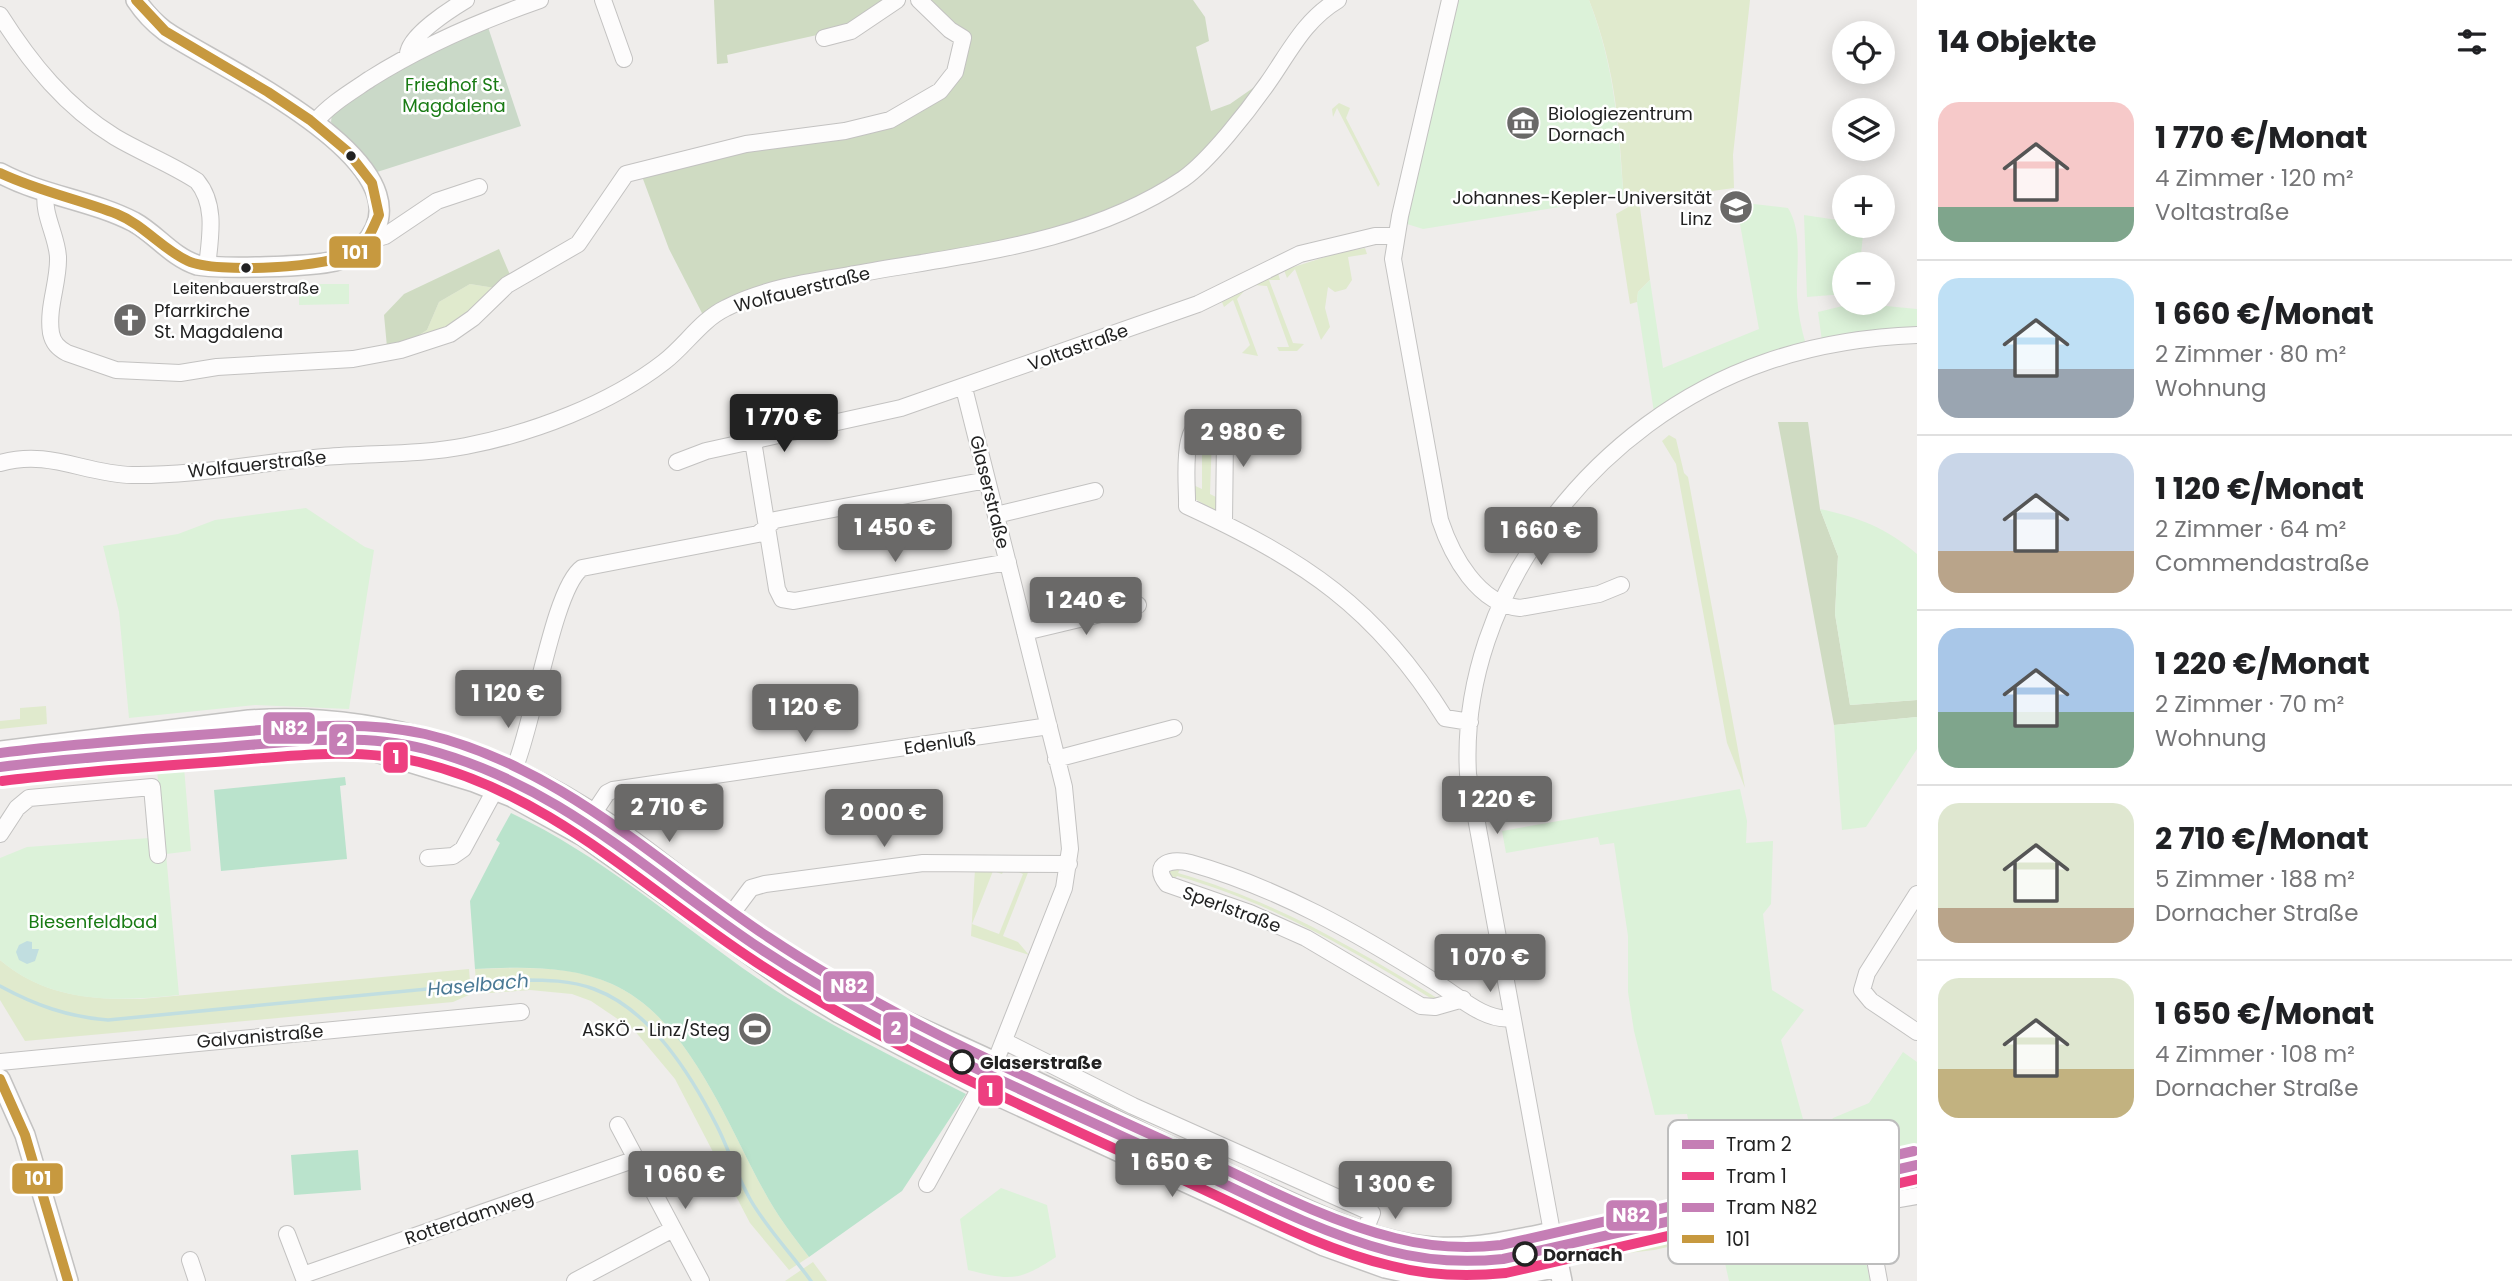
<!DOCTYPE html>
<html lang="de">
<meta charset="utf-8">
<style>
body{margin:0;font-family:Poppins,sans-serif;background:#f2f2f2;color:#202124;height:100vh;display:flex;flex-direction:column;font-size:26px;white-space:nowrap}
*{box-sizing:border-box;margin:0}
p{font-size:23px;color:#757577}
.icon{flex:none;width:38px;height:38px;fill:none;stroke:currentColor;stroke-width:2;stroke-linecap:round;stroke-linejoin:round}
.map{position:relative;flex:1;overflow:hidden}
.sheet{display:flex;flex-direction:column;background:#fff;width:595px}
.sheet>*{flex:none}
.buttons{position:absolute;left:1832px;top:21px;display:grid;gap:14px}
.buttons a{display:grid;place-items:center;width:63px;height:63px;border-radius:50%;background:#fff;box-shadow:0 4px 18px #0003;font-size:35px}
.price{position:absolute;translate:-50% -60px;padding:0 16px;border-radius:7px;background:#6a6968;color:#fff;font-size:23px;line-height:46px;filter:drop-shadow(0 2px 4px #0008)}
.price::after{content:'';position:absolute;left:50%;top:42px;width:21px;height:16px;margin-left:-10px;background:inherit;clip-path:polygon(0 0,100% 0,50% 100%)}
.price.current{background:#222;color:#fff}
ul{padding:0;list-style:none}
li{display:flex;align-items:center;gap:21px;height:175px;padding:0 21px}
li+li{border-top:2px solid #e0e0e0}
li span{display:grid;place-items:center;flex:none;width:196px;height:140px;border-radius:21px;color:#555}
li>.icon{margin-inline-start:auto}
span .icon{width:84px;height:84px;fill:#fffc;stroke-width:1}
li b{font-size:30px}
h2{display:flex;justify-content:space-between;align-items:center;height:84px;padding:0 21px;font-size:30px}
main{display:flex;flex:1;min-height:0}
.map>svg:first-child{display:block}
.grass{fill:#e0eacd}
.forest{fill:#cfdbc2}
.cemetery{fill:#cad9c8}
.park{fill:#dcf2d9}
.pitch{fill:#bae3cc}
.water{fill:#c1dee0}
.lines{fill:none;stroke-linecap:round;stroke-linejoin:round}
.stream{stroke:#c1dee0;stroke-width:3.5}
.minor-casing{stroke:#c3c2c1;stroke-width:18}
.tertiary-casing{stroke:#c3c2c1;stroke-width:22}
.minor{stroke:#fdfcfc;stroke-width:16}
.tertiary{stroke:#fdfcfc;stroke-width:19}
.bus-1-casing{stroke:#fff;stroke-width:16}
.bus-1{stroke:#c7993f;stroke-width:10}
.tram-1-casing{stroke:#fff;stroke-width:16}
.tram-2-casing{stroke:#fff;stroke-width:16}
.tram-3-casing{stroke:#fff;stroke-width:16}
.tram-1{stroke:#c57eb5;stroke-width:10}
.tram-2{stroke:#ed3f80;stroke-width:10}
.tram-3{stroke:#c57eb5;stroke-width:10}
.bus-dot{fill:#222;stroke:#fff;stroke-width:2.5}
.stop-dot{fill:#fff;stroke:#222;stroke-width:3.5}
.labels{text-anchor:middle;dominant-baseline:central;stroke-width:5;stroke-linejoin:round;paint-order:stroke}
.bus-label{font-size:16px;fill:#222;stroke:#fff}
.park-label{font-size:18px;fill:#197b14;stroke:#fff}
.poi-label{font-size:18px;fill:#222;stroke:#fff;text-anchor:start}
.street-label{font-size:18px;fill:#222;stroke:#fff}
.stop-label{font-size:18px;font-weight:bold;fill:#222;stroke:#fff;text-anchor:start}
.water-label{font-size:19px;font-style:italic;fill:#4a7995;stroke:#fff}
.key{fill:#fff;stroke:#bdbdbd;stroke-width:2}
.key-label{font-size:19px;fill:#222}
.line-badge{stroke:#fff;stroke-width:2.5}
.badge-label{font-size:19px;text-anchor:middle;font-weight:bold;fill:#fff}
</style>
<main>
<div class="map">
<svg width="1917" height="1281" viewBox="0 0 1917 1281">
<rect width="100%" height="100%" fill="#efedeb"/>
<path class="grass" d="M 1589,0 L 1750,0 L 1733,155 L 1734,188 L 1639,201 L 1650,280 L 1638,292 L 1637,302 L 1630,304 L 1616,214 L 1637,202 L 1624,203 C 1619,128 1617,72 1589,0 Z
M 1339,103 L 1350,108 L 1346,118 L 1380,184 L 1378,187 L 1337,108 L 1333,117 L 1332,109 Z
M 1365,248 L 1367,254 L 1348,257 L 1352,280 L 1346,289 L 1335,292 L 1328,287 L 1325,308 L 1330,327 L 1321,340 L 1295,269 L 1287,278 L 1284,270 L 1338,253 Z
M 1278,273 L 1280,280 L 1269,280 L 1293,343 L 1304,344 L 1297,351 L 1279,351 L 1277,347 L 1289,347 L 1267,286 L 1254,285 Z
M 470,284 L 495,288 L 462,322 L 407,343 L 427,330 L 439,302 Z
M 1245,290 L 1237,299 L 1258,356 L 1242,353 L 1250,345 L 1233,300 L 1224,307 L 1222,302 Z
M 1207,424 L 1222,439 L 1212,435 L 1210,494 L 1220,499 L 1218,509 L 1215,510 L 1193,498 L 1191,484 L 1202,489 L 1202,437 L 1192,432 Z
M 1669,435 L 1676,439 L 1684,473 L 1688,477 L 1745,788 L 1727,743 L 1676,464 L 1662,441 Z
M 46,706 L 47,724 L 0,729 L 0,721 L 20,719 L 20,708 Z
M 1182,865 L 1178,873 C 1277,902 1350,946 1437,998 L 1425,1004 L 1432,999 C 1350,949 1270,902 1177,876 L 1172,883 L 1168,870 Z
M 975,869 L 1004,870 L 1002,874 L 993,871 L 972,924 L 999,934 L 1023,874 L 1014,870 L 1038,869 L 1038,873 L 1029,870 L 1003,936 L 1018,942 L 1029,955 L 971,936 Z
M 0,960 C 42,995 89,1000 141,999 L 469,969 L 471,994 L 453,1002 L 25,1041 L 0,1000 Z
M 475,969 C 521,968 569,964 612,984 C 688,1018 726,1122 764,1191 C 776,1214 793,1236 809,1257 L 789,1270 L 750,1223 L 675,1079 L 634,1030 L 591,1001 L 572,994 L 530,990 L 477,994 Z
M 1917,1174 L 1917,1193 L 1654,1250 L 1585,1258 L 1580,1258 L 1578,1252 Z
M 813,1262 L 827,1281 L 785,1281 Z"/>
<path class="forest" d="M 714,0 L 889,0 L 835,31 L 727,55 L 728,63 L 717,64 Z
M 927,0 L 1193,0 L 1205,17 L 1209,41 L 1196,47 L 1211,111 L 1230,104 L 1263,81 L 1194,165 L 1118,208 L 1037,237 L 888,263 L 704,317 L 669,249 L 640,171 L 876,127 L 959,69 L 954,29 Z
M 499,249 L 511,277 L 495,288 L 470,284 L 439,302 L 427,330 L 407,343 L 387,347 L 384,315 L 404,294 Z
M 1778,422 L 1808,422 L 1820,509 L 1838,556 L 1835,614 L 1850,705 L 1917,700 L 1917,717 L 1834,725 Z"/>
<path class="cemetery" d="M 487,24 L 521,126 L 374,173 L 363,155 L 331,122 L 332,113 L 374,83 Z"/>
<path class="park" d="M 1455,0 L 1589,0 C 1616,71 1618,126 1624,200 L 1615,198 L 1423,229 L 1407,224 Z
M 1736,202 L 1788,208 C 1803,232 1796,267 1797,296 C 1798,313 1801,328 1806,345 L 1654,412 L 1637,302 L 1638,292 L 1650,280 L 1663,368 L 1759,329 Z
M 1804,215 L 1844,221 L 1844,226 L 1858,226 L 1863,235 L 1860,264 L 1844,264 L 1844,294 L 1807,297 Z
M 299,284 L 349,284 L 349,304 L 299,305 Z
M 1855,303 L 1917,309 L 1917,329 L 1822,341 L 1818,312 Z
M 306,508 L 365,547 L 374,550 L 349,709 L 255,705 L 129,718 L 119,612 L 103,546 L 178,534 L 215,520 Z
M 1820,509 C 1858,517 1887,528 1917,554 L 1917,700 L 1850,705 L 1835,614 L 1838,556 Z
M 1917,717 L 1917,749 L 1866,827 L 1842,830 L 1834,725 Z
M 184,767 L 191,851 L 166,854 L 179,995 C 115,1002 52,1004 0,960 L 0,858 L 27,847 L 163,837 L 157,769 Z
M 1740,789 L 1747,821 L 1746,843 L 1773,841 L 1771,904 L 1763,914 L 1772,990 L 1804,1010 L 1781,1040 L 1803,1119 L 1809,1160 L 1833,1118 L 1869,1103 L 1903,1052 L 1917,1062 L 1917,1151 L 1882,1159 L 1879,1148 L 1810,1161 L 1812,1176 L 1707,1205 L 1687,1114 L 1655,1115 L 1634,1031 L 1628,992 L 1628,936 L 1614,843 L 1600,845 L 1598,837 L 1506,853 L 1502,831 Z
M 1001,1188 L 1047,1205 L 1056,1257 C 1019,1281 1012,1281 968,1270 L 960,1219 Z
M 1855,1209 L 1870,1281 L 1729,1281 L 1720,1241 Z"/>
<path class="pitch" d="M 345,777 L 346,785 L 340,786 L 347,859 L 221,871 L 214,790 Z
M 511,813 C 601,855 676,922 757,978 C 823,1023 895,1058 966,1094 L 902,1191 L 809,1257 C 793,1236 776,1214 764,1191 C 726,1122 688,1018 612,984 C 569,965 521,967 475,969 L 470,901 L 500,843 L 496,840 Z
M 358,1150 L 361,1190 L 294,1195 L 291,1155 Z"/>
<path class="water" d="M 27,941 L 32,942 L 32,949 L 39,949 L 35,961 L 27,964 L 19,960 L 16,952 L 19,945 Z"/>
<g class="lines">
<path class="stream" d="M 0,986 C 35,1005 68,1017 108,1020 L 520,980 C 546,980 570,980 594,989 C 651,1010 691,1075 717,1126 C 729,1150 737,1176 750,1199 C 767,1229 791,1253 811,1281"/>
<g class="minor-casing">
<path id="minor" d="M 603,0 L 624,59
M 1450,0 L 1400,216 L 1393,259 L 1440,520 C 1452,556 1478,604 1520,608 L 1599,594 L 1621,585
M 0,15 C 31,64 66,107 115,137 C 142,153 171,164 197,181 C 217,205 210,238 207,267
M 824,38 L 851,31 L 897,0
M 408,55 C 407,37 451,9 466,0
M 315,122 C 330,104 351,92 370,79 C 424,45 480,21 540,0
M 46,193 C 42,213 57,236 58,257 C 59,282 47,307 51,333 C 53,343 58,348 67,353 L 116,370 L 180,373 L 217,367 L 353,359 L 401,350 L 450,334 L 473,318 L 507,285 L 578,244 L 626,174 L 746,144 L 845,131 L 890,120 L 940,91 L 955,72 L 963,38 L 950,30 L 919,0
M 370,236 L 375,239 L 385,236 L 437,201 L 479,187
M 753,441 L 777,589 L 782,599 L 794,601 L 1008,562
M 677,462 L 706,451 L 901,408 L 1198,304 L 1300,254 L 1375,236 L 1396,236
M 0,463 C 50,449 84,474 132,475 C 196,476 261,462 325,457 C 372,453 420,455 466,446 C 533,433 610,404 664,362 C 686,345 701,320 726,308 C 764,288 813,281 856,274 C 967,254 1087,244 1183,179 C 1209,161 1248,111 1267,84 C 1289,53 1304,20 1338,0
M 996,515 L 1095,491
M 1224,523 L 1225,437 L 1216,423 C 1177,409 1188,484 1187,506 C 1304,560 1376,607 1445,718 L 1470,722
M 1025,632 L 1138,605
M 1056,759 L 1174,728
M 514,769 C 533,728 553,588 582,568 L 758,534 L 775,520 L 987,480
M 593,814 L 607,793 L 613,790 L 1049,726
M 0,834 L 17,808 L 29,798 L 152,787 L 158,855
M 428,858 L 453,856 L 463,849 L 495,790
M 1917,894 L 1867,973 L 1862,990 L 1871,1001 L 1917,1032
M 730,916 L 751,888 L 765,884 L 923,863 L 1069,864
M 1463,999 L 1435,1007 L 1421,1006 L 1306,938 L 1250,913 L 1167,884 C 1150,863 1173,858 1190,863 C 1279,888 1357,933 1435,982 C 1457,995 1485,1022 1511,1018
M 1004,1041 L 1133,1106 L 1372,1213 L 1364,1233
M 0,1062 L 521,1012
M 618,1125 L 701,1281
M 927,1184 L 998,1055 L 1064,888 L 1070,849 L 1064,787 L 964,388
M 1552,1232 L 1468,774 C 1458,592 1598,419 1766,362 C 1815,345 1866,337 1917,335
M 287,1234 L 305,1281
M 190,1260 L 197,1281
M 303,1275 L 636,1159
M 575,1281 L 673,1229
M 1879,1281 L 1865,1205 L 1917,1196"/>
</g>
<g class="tertiary-casing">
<path id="tertiary" d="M 0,173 C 43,196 91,200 134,222 C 156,234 172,257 197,265 C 222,269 311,267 335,261 C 346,258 355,253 363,246 C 442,165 210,63 165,31 C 153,22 144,12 136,0
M 282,728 L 353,745 L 474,782 L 512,797 L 583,836 L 791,984 L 839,1013 L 998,1096 L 1324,1246 L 1385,1268 L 1447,1281
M 0,751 L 249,720 C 376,711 505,752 609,824 C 668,865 723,914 782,954 C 854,1002 937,1034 1014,1071 C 1099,1111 1182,1154 1268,1192 C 1314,1213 1360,1235 1410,1244 C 1459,1253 1504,1242 1552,1232 L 1562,1281
M 0,1079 L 25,1135 L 68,1281
M 1488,1281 L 1559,1267"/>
</g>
<use href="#minor" class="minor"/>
<use href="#tertiary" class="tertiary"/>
<g class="bus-1-casing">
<path id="bus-1" d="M 0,173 C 38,191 78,199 117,214 C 144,225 162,249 188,261 C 215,274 332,268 357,251 C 368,243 373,227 379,215 L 372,183 L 347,151 L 310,120 L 268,92 L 165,31 L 136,0
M 0,1079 L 25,1135 L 68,1281"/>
</g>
<use href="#bus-1" class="bus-1"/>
<g class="tram-1-casing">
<path id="tram-1" d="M 0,767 C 71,758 142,753 213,748 C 282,743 357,731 425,749 C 560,784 648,874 761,949 C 888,1033 1032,1095 1170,1158 C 1241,1191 1313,1231 1389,1251 C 1427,1261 1464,1263 1503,1259 L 1917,1165"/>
</g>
<g class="tram-2-casing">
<path id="tram-2" d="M 2,781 C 73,772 144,767 215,762 C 282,757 353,746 419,762 C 552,794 645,890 756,962 C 886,1047 1031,1110 1172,1175 C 1244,1207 1315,1248 1392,1266 C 1430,1276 1467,1277 1506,1273 L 1917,1179"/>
</g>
<g class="tram-3-casing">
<path id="tram-3" d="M 0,753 C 71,744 141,739 212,734 C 282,729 355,718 425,734 C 560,766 656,862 768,937 C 894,1021 1039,1083 1176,1146 C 1247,1178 1319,1219 1395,1238 C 1430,1247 1465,1249 1501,1245 L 1914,1151"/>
</g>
<use href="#tram-1" class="tram-1"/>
<use href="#tram-2" class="tram-2"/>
<use href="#tram-3" class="tram-3"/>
</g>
<defs>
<g id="museum-disc" transform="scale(1.75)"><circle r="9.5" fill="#6a6968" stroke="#fff"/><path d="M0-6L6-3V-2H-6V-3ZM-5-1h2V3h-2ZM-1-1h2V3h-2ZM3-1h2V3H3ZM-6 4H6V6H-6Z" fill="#fff"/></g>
<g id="university-disc" transform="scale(1.75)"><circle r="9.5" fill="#6a6968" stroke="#fff"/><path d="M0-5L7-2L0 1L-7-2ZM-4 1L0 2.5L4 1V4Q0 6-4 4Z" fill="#fff"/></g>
<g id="church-disc" transform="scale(1.75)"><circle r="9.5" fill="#6a6968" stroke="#fff"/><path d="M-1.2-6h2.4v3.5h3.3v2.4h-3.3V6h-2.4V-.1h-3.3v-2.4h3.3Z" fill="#fff"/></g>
<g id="stadium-disc" transform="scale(1.75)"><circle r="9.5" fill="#6a6968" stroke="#fff"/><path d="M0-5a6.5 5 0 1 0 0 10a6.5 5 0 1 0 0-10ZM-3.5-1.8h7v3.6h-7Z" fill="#fff"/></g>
</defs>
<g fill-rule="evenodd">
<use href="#museum-disc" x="1523" y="123"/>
<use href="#university-disc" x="1736" y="207"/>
<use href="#church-disc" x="130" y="320"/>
<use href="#stadium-disc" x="755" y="1029"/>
</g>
<g class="bus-dot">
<circle cx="351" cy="156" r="6"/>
<circle cx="246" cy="268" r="6"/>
</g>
<g class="stop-dot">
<circle cx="962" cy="1062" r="11"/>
<circle cx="1525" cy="1254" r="11"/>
</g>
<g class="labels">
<g class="bus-label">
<text x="246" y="288">Leitenbauerstraße</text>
</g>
<g class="park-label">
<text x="454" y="84">Friedhof St.<tspan x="454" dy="21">Magdalena</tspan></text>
<text x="93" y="921">Biesenfeldbad</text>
</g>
<g class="poi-label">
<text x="1548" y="113">Biologiezentrum<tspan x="1548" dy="21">Dornach</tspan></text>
<text x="1712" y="197" text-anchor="end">Johannes-Kepler-Universität<tspan x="1712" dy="21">Linz</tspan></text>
<text x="154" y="310">Pfarrkirche<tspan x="154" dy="21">St. Magdalena</tspan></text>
<text x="730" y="1029" text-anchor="end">ASKÖ - Linz/Steg</text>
</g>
<g class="street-label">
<text transform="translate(802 289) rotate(-14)">Wolfauerstraße</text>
<text transform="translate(1078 347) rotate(-20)">Voltastraße</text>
<text transform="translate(257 464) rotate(-6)">Wolfauerstraße</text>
<text transform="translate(990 492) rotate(76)">Glaserstraße</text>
<text transform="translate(940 743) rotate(-8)">Edenluß</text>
<text transform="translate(1232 909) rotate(20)">Sperlstraße</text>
<text transform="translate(260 1036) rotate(-5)">Galvanistraße</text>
<text transform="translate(469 1217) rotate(-19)">Rotterdamweg</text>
</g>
<g class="stop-label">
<text x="980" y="1062">Glaserstraße</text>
<text x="1543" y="1254">Dornach</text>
</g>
<g class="water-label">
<text transform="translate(478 985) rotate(-5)">Haselbach</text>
</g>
</g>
<rect x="1668" y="1120" width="231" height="144" rx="10" class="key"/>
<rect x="1682" y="1140" width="32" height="9" fill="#c57eb5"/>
<rect x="1682" y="1172" width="32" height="8" fill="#ed3f80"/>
<rect x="1682" y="1203" width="32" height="9" fill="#c57eb5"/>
<rect x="1682" y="1235" width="32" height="8" fill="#c7993f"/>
<g class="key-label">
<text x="1726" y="1151">Tram 2</text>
<text x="1726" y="1183">Tram 1</text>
<text x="1726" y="1214">Tram N82</text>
<text x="1726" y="1246">101</text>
</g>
<g class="line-badge">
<rect x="328" y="235" width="54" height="34" rx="7" fill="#c7993f"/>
<rect x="262" y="711" width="54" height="34" rx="7" fill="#c57eb5"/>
<rect x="328" y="723" width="27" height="33" rx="7" fill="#c57eb5"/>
<rect x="382" y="741" width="27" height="33" rx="7" fill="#ed3f80"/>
<rect x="822" y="970" width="53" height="33" rx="7" fill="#c57eb5"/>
<rect x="882" y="1011" width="27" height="34" rx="7" fill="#c57eb5"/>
<rect x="977" y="1074" width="27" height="33" rx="7" fill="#ed3f80"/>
<rect x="11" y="1162" width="53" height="33" rx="7" fill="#c7993f"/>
<rect x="1605" y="1199" width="53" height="33" rx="7" fill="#c57eb5"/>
</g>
<g class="badge-label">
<text x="355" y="259">101</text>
<text x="289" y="735">N82</text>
<text x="342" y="746">2</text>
<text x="396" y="764">1</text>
<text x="849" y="993">N82</text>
<text x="896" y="1035">2</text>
<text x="990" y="1097">1</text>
<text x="38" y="1185">101</text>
<text x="1631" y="1222">N82</text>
</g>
</svg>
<div class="buttons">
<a><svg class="icon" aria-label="locate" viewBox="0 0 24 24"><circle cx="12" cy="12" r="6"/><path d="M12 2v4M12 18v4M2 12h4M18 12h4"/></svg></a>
<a><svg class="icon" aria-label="layers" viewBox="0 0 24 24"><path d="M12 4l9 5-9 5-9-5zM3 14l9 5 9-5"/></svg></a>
<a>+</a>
<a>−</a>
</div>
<b class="price current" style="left:784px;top:454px">1 770 €</b>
<b class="price" style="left:1243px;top:469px">2 980 €</b>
<b class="price" style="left:895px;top:564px">1 450 €</b>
<b class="price" style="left:1541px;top:567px">1 660 €</b>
<b class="price" style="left:1086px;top:637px">1 240 €</b>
<b class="price" style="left:508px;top:730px">1 120 €</b>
<b class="price" style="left:805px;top:744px">1 120 €</b>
<b class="price" style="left:1497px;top:836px">1 220 €</b>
<b class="price" style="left:669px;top:844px">2 710 €</b>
<b class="price" style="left:884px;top:849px">2 000 €</b>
<b class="price" style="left:1490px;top:994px">1 070 €</b>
<b class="price" style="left:1172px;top:1199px">1 650 €</b>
<b class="price" style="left:685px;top:1211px">1 060 €</b>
<b class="price" style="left:1395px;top:1221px">1 300 €</b>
</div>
<section class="sheet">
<h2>14 Objekte<svg class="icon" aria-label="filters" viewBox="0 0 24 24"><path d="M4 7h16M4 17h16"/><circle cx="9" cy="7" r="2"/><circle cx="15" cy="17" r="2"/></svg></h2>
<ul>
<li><span style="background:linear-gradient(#f6c9c9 75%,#7fa58c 0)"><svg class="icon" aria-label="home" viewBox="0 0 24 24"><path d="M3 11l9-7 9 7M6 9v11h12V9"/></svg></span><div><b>1 770 €/Monat</b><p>4 Zimmer · 120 m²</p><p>Voltastraße</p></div></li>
<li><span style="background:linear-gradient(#bfe0f5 65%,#9aa5b1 0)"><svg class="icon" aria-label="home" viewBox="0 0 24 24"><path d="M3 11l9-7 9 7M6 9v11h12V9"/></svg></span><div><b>1 660 €/Monat</b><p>2 Zimmer · 80 m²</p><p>Wohnung</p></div></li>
<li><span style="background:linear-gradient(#c9d6e8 70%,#b9a48a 0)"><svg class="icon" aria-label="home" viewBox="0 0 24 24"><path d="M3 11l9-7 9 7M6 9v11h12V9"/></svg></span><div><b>1 120 €/Monat</b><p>2 Zimmer · 64 m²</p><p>Commendastraße</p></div></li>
<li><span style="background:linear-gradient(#a9c7e8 60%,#7fa58c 0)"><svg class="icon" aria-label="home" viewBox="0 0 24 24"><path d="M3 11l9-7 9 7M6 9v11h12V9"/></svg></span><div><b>1 220 €/Monat</b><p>2 Zimmer · 70 m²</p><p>Wohnung</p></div></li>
<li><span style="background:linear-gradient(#dfe7d0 75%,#b9a48a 0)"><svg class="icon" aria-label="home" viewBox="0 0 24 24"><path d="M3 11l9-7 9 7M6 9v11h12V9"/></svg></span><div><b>2 710 €/Monat</b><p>5 Zimmer · 188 m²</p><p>Dornacher Straße</p></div></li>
<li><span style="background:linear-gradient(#dfe7d0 65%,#c2b280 0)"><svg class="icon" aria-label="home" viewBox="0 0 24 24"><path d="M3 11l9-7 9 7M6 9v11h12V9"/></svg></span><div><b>1 650 €/Monat</b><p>4 Zimmer · 108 m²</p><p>Dornacher Straße</p></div></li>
</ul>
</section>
</main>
